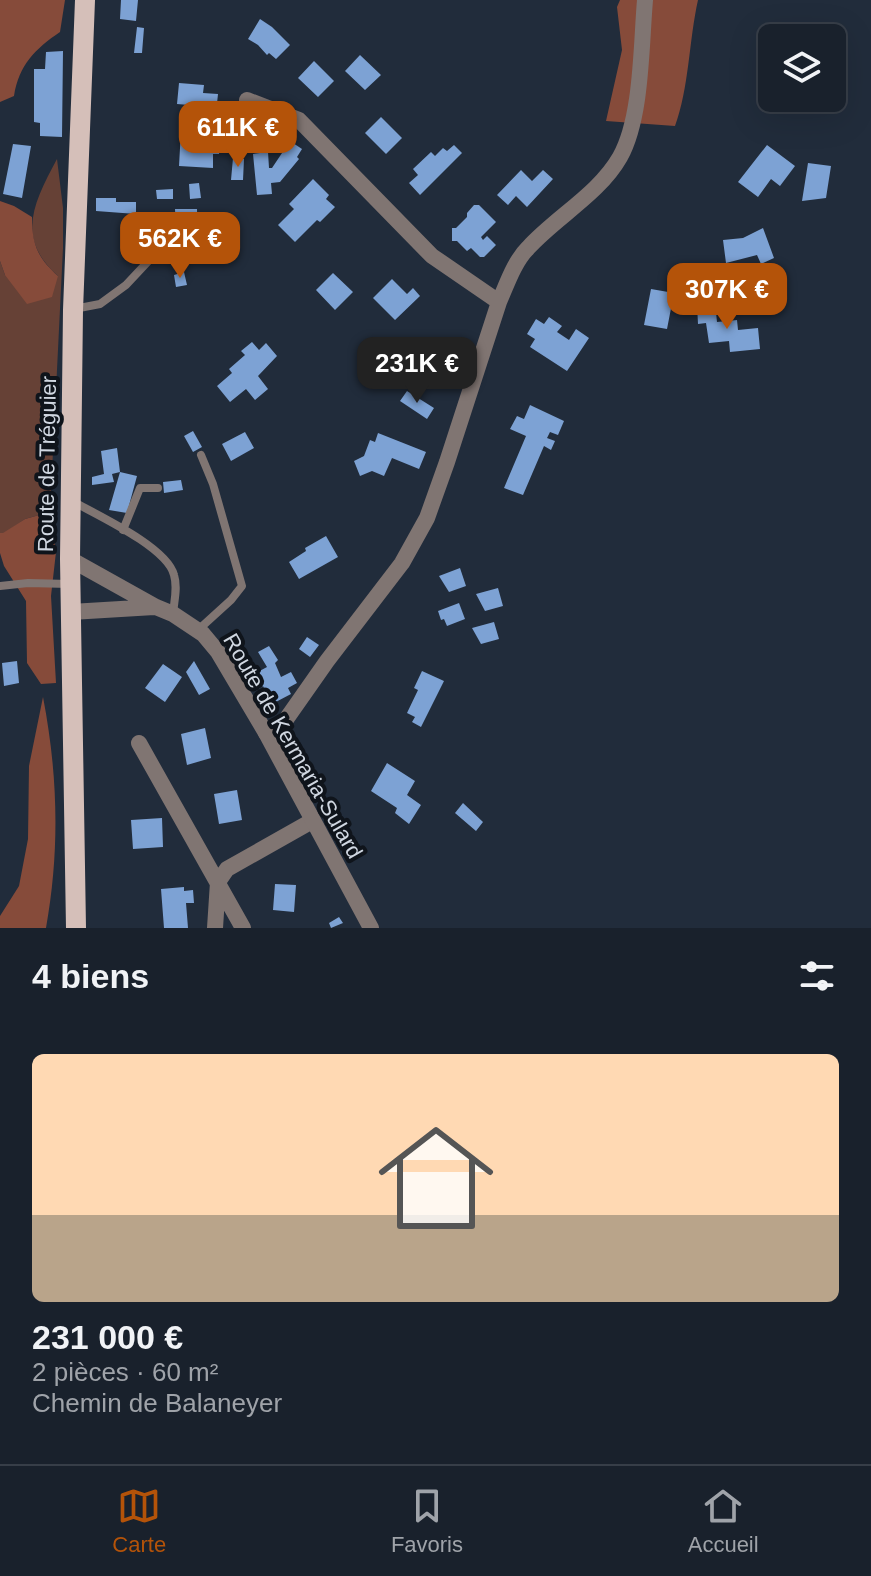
<!DOCTYPE html>
<html lang="fr">
<meta charset="utf-8">
<style>
body{margin:0;font-family:Helvetica,sans-serif;background:#262e38;color:#f1f3f6;height:100vh;display:flex;flex-direction:column;font-size:30px;white-space:nowrap}
*{box-sizing:border-box;margin:0}
p{font-size:26px;color:#9fa3a9}
.icon{flex:none;width:44px;height:44px;fill:none;stroke:currentColor;stroke-width:2;stroke-linecap:round;stroke-linejoin:round}
.map{position:relative;height:928px;overflow:hidden}
.panel{display:flex;flex-direction:column;background:#19212c;flex:1}
.panel>*{flex:none}
.controls{position:absolute;left:758px;top:24px;display:grid;gap:16px}
.controls a{display:grid;place-items:center;width:88px;height:88px;border-radius:12px;background:#19212c;box-shadow:0 8px 32px #0002,0 0 0 2px #373e48;font-size:40px}
.price{position:absolute;translate:-50% -68px;padding:0 18px;border-radius:16px;background:#b45309;color:#fff;font-size:26px;line-height:52px;filter:drop-shadow(0 2px 4px #0008)}
.price::after{content:'';position:absolute;left:50%;top:48px;width:24px;height:18px;margin-left:-12px;background:inherit;clip-path:polygon(0 0,100% 0,50% 100%)}
.price.current{background:#222;color:#fff}
ul{padding:0;list-style:none}
li{display:grid;align-content:center;gap:16px;height:424px;padding:0 32px}
li span{display:grid;place-items:center;height:248px;border-radius:12px;color:#555}
li>.icon{margin-inline-start:auto}
span .icon{width:144px;height:144px;fill:#fffc;stroke-width:1}
li b{font-size:34px}
h2{display:flex;justify-content:space-between;align-items:center;height:96px;padding:0 32px;font-size:34px}
.menu{display:flex;justify-content:space-around;align-items:center;height:112px;border-top:2px solid #373e48;background:#19212c;font-size:22px;color:#9fa3a9}
.menu a{display:grid;justify-items:center;gap:4px}
.menu .current{color:#b45309}
.map>svg:first-child{display:block}
.green{fill:#664136}
.forest{fill:#864b3a}
.building{fill:#7da2d4}
.lines{fill:none;stroke-linecap:round;stroke-linejoin:round}
.service{stroke:#807572;stroke-width:8}
.minor{stroke:#807572;stroke-width:16}
.tertiary{stroke:#807572;stroke-width:16}
.primary{stroke:#d5bfb9;stroke-width:20}
.labels{text-anchor:middle;dominant-baseline:central;stroke-width:8;stroke-linejoin:round;paint-order:stroke}
.street-label{font-size:22px;fill:#d0d7e1;stroke:#0f141b}
</style>
<div class="map">
<svg width="871" height="928" viewBox="0 0 871 928">
<rect width="100%" height="100%" fill="#212c3b"/>
<path class="green" d="M 57,159 L 63,208 L 63,248 L 50,512 L 25,519 L 3,534 L 0,533 L 0,261 L 5,275 L 58,276 C 15,238 34,202 57,159 Z"/>
<path class="forest" d="M 0,0 L 65,0 L 60,32 C 35,49 19,65 14,96 L 0,102 Z
M 620,0 L 698,0 C 689,40 689,89 675,126 L 606,121 L 622,50 L 617,7 Z
M 0,201 L 14,206 L 32,217 C 32,245 38,258 58,276 L 52,297 L 27,304 L 5,275 L 0,261 Z
M 50,512 L 56,552 L 51,596 L 56,683 L 41,684 L 27,663 L 26,601 L 4,566 L 0,553 L 0,533 L 3,533 L 25,519 Z
M 43,697 C 58,775 60,850 46,928 L 0,928 L 0,916 L 19,886 L 28,839 L 29,766 Z"/>
<path class="building" d="M 121,0 L 138,0 L 136,21 L 120,19 Z
M 260,19 L 272,27 L 290,45 L 276,59 L 269,53 L 267,55 L 258,45 L 248,39 Z
M 137,27 L 144,28 L 142,53 L 134,53 Z
M 63,51 L 62,137 L 40,136 L 40,123 L 34,122 L 34,69 L 45,69 L 46,52 Z
M 360,55 L 381,75 L 365,90 L 345,71 Z
M 314,61 L 334,81 L 318,97 L 298,78 Z
M 179,83 L 204,85 L 203,93 L 218,94 L 216,113 L 189,112 L 189,105 L 177,104 Z
M 381,117 L 402,138 L 386,154 L 365,133 Z
M 181,130 L 221,132 L 219,154 L 213,154 L 213,168 L 179,166 Z
M 290,141 L 302,149 L 297,157 L 299,159 L 280,182 L 271,183 L 272,194 L 257,195 L 253,154 L 268,152 L 269,168 L 272,168 Z
M 13,144 L 31,146 L 22,198 L 3,194 Z
M 454,145 L 462,153 L 420,195 L 409,183 L 418,175 L 413,169 L 431,152 L 435,156 L 443,148 L 447,151 Z
M 767,145 L 795,166 L 780,186 L 771,179 L 758,197 L 738,182 Z
M 233,158 L 244,159 L 243,180 L 231,180 Z
M 808,163 L 831,166 L 826,198 L 802,201 Z
M 521,170 L 532,181 L 543,170 L 553,179 L 527,207 L 516,196 L 508,205 L 497,195 Z
M 313,179 L 329,195 L 326,199 L 335,207 L 320,222 L 317,220 L 295,242 L 278,225 L 294,209 L 289,204 Z
M 199,183 L 201,198 L 190,199 L 189,184 Z
M 173,189 L 173,199 L 157,199 L 156,190 Z
M 96,198 L 116,198 L 116,202 L 136,202 L 136,214 L 96,211 Z
M 474,205 L 479,205 L 496,222 L 481,237 L 483,240 L 487,236 L 496,245 L 484,257 L 480,257 L 471,248 L 467,251 L 457,241 L 452,241 L 452,228 L 456,228 L 467,217 L 467,213 Z
M 175,209 L 197,209 L 198,249 L 177,250 Z
M 763,228 L 774,258 L 761,264 L 757,255 L 726,263 L 723,240 L 743,238 Z
M 184,272 L 187,285 L 176,287 L 174,275 Z
M 333,273 L 353,292 L 335,310 L 316,290 Z
M 392,279 L 407,294 L 413,288 L 420,296 L 395,320 L 373,298 Z
M 651,289 L 674,293 L 667,329 L 644,325 Z
M 715,303 L 717,322 L 737,320 L 738,330 L 758,328 L 760,349 L 730,352 L 729,341 L 709,343 L 706,323 L 698,324 L 697,305 Z
M 549,317 L 562,326 L 557,332 L 569,340 L 576,329 L 589,338 L 567,371 L 530,347 L 535,339 L 527,334 L 536,319 L 544,324 Z
M 252,342 L 259,350 L 266,343 L 277,356 L 258,376 L 268,389 L 255,400 L 246,389 L 230,402 L 217,386 L 232,373 L 229,369 L 245,355 L 241,351 Z
M 422,342 L 441,353 L 438,358 L 447,364 L 437,378 L 429,372 L 419,387 L 398,374 Z
M 407,391 L 434,408 L 427,419 L 400,401 Z
M 530,405 L 564,421 L 558,435 L 550,432 L 547,438 L 555,441 L 551,450 L 544,446 L 523,495 L 504,488 L 526,436 L 510,429 L 517,416 L 524,419 Z
M 193,431 L 202,447 L 193,452 L 184,436 Z
M 245,432 L 254,448 L 231,461 L 222,444 Z
M 378,433 L 426,452 L 419,469 L 392,458 L 384,476 L 372,471 L 360,476 L 354,461 L 364,456 L 370,440 L 375,442 Z
M 117,448 L 120,472 L 137,476 L 127,513 L 109,510 L 120,472 L 112,474 L 114,482 L 92,485 L 92,477 L 104,474 L 101,451 Z
M 181,480 L 183,490 L 164,493 L 163,482 Z
M 326,536 L 338,557 L 299,579 L 289,562 L 306,551 L 305,548 Z
M 460,568 L 466,586 L 449,592 L 439,576 Z
M 498,588 L 503,606 L 485,611 L 476,594 Z
M 459,603 L 465,619 L 447,626 L 444,619 L 441,620 L 438,611 Z
M 494,622 L 499,639 L 481,644 L 472,628 Z
M 307,637 L 319,645 L 310,657 L 299,649 Z
M 269,646 L 278,660 L 275,663 L 281,677 L 291,672 L 297,683 L 288,688 L 291,694 L 272,704 L 263,686 L 259,689 L 252,675 L 267,667 L 258,652 Z
M 17,661 L 19,683 L 4,686 L 2,663 Z
M 194,661 L 210,689 L 199,695 L 186,672 Z
M 163,664 L 182,677 L 165,702 L 145,688 Z
M 422,671 L 444,681 L 421,727 L 412,722 L 415,717 L 407,713 L 418,690 L 414,688 Z
M 205,728 L 211,758 L 187,765 L 181,734 Z
M 387,763 L 415,781 L 407,795 L 421,805 L 409,824 L 395,813 L 397,808 L 371,791 Z
M 237,790 L 242,820 L 219,824 L 214,794 Z
M 463,803 L 483,822 L 476,831 L 455,813 Z
M 162,818 L 163,847 L 133,849 L 131,820 Z
M 275,884 L 296,885 L 294,912 L 273,910 Z
M 184,887 L 184,891 L 193,890 L 194,903 L 186,903 L 188,928 L 164,928 L 161,889 Z
M 339,917 L 343,923 L 331,928 L 329,923 Z"/>
<g class="lines">
<path class="service" d="M 74,309 L 100,304 L 126,285 L 155,254
M 72,501 C 97,515 167,547 174,575 C 178,588 174,601 173,614
M 123,530 L 140,488 L 158,488
M 0,586 L 28,583 L 69,584
M 198,630 L 231,600 L 242,586 L 213,484 L 201,455"/>
<path class="minor" d="M 247,100 L 299,120 L 432,256 L 499,302
M 266,733 L 280,728 L 327,661 L 402,563 L 427,518 L 447,462 L 499,302 C 507,284 514,262 528,248 C 556,217 599,194 620,157 C 642,118 641,46 645,0
M 139,743 L 243,928
M 215,928 L 218,882 L 227,869 L 312,821"/>
<path class="tertiary" d="M 70,559 L 156,607 L 173,614 L 203,634 L 218,652 L 266,733 L 371,928
M 71,612 L 154,607"/>
<path class="primary" d="M 76,928 L 70,559 L 73,310 L 85,0"/>
</g>
<g class="labels">
<g class="street-label">
<text transform="translate(47 464) rotate(-89)">Route de Tréguier</text>
<text transform="translate(293 746) rotate(60)">Route de Kermaria-Sulard</text>
</g>
</g>
</svg>
<div class="controls">
<a><svg class="icon" aria-label="layers" viewBox="0 0 24 24"><path d="M12 4l9 5-9 5-9-5zM3 14l9 5 9-5"/></svg></a>
</div>
<b class="price" style="left:238px;top:169px">611K €</b>
<b class="price" style="left:180px;top:280px">562K €</b>
<b class="price" style="left:727px;top:331px">307K €</b>
<b class="price current" style="left:417px;top:405px">231K €</b>
</div>
<section class="panel">
<h2>4 biens<svg class="icon" aria-label="filters" viewBox="0 0 24 24"><path d="M4 7h16M4 17h16"/><circle cx="9" cy="7" r="2"/><circle cx="15" cy="17" r="2"/></svg></h2>
<ul>
<li><span style="background:linear-gradient(#ffd9b3 65%,#b9a48a 0)"><svg class="icon" aria-label="home" viewBox="0 0 24 24"><path d="M3 11l9-7 9 7M6 9v11h12V9"/></svg></span><div><b>231 000 €</b><p>2 pièces · 60 m²</p><p>Chemin de Balaneyer</p></div></li>
</ul>
</section>
<nav class="menu">
<a class="current"><svg class="icon" aria-label="map" viewBox="0 0 24 24"><path d="M3 6l6-2 6 2 6-2v14l-6 2-6-2-6 2zM9 4v14M15 6v14"/></svg>Carte</a>
<a><svg class="icon" aria-label="saved" viewBox="0 0 24 24"><path d="M7 4h10v16l-5-4-5 4z"/></svg>Favoris</a>
<a><svg class="icon" aria-label="home" viewBox="0 0 24 24"><path d="M3 11l9-7 9 7M6 9v11h12V9"/></svg>Accueil</a>
</nav>
